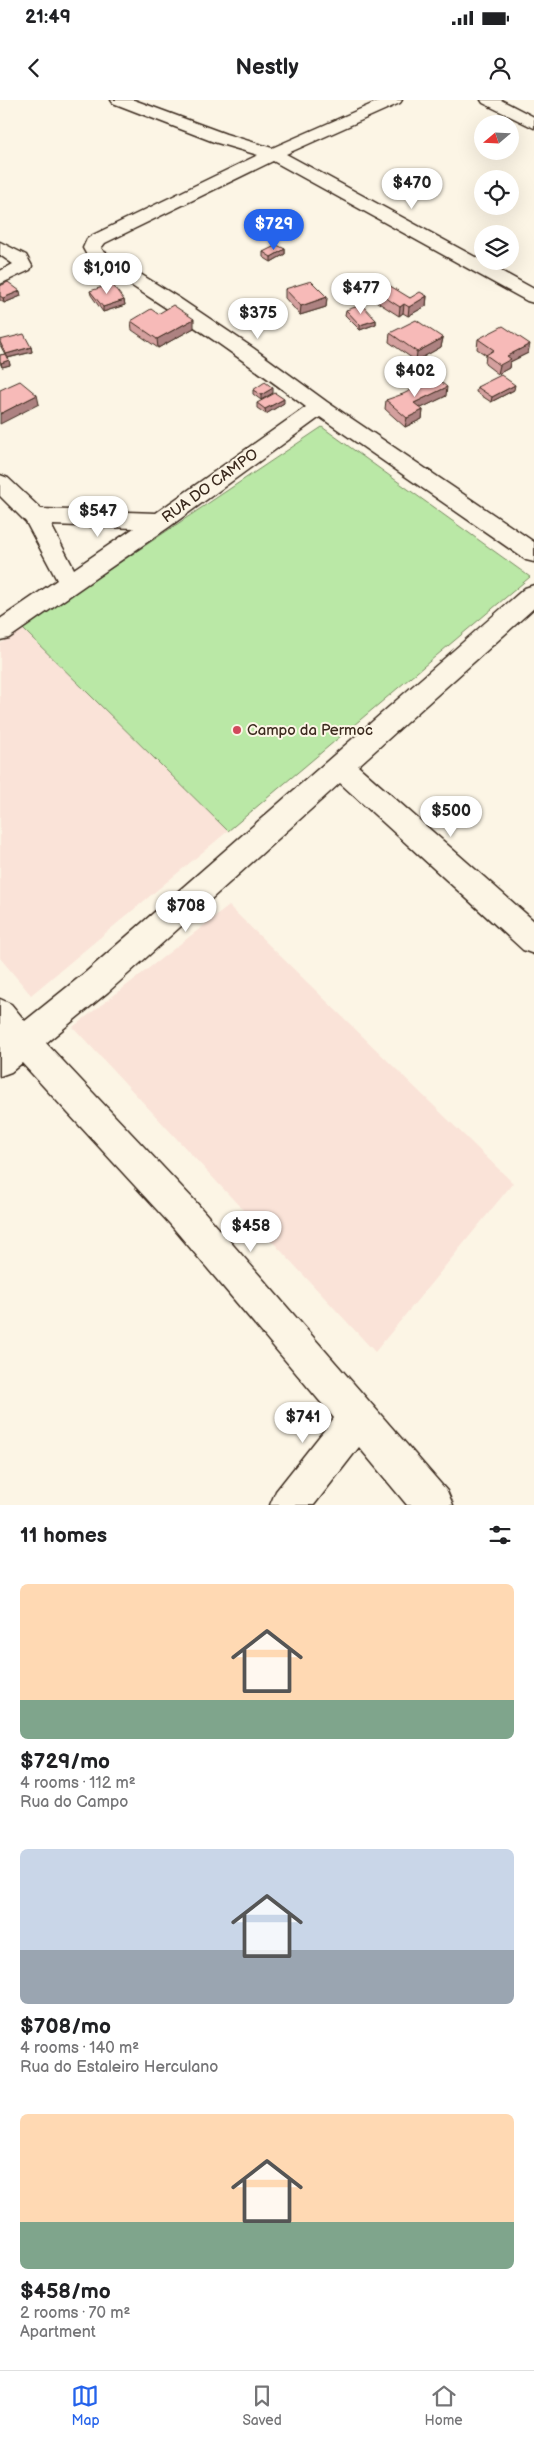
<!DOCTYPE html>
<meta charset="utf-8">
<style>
body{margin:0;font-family:"Balsamiq Sans",sans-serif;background:#f6f6f6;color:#202124;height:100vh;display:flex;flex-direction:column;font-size:19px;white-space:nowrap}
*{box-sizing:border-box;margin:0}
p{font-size:16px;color:#757577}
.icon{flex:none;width:28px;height:28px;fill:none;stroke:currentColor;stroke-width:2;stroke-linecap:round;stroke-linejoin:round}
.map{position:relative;height:1405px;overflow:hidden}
.details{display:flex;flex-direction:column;background:#fff;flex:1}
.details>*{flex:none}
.needle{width:32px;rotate:251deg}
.tools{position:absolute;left:474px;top:15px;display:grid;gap:10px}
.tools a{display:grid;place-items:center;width:45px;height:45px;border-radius:50%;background:#fff;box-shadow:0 5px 20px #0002;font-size:25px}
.price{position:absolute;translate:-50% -42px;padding:0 11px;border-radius:18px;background:#fff;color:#222;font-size:16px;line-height:32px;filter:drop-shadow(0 1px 2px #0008)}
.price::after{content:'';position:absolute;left:50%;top:30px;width:15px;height:11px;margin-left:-8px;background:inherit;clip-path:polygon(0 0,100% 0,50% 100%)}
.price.active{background:#2563eb;color:#fff}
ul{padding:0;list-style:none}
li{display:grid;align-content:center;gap:10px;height:265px;padding:0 20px}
li span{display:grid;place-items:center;height:155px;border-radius:8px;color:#555}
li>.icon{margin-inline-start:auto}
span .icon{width:90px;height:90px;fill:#fffc;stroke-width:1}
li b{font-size:21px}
h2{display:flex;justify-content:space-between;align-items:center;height:60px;padding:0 20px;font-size:21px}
.status{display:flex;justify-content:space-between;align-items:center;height:35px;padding:0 25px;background:#fff;direction:ltr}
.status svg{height:14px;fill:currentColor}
header{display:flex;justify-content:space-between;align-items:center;height:65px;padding:0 20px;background:#fff;font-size:22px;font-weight:800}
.menu{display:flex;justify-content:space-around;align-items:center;height:70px;border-top:1px solid #e0e0e0;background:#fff;font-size:14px;color:#757577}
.menu a{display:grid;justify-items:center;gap:2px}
.menu .active{color:#2563eb}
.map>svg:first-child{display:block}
.built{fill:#fae3d8}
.green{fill:#bae8a6;stroke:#7a8962}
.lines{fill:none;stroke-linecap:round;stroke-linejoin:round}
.street-casing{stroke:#3b2a1e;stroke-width:3}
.street{fill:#fcf5e5;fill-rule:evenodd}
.wall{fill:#d4a09e;stroke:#3b2a1e}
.shaded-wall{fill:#ad8281;stroke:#3b2a1e}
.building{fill:#f7bab8;stroke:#3b2a1e}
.poi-dot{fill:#d1495b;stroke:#fcf5e5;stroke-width:2}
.labels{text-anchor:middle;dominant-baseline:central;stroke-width:4;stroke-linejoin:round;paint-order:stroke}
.street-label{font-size:15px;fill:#3b2a1e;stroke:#fcf5e5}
.poi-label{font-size:15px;fill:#3b2a1e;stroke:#fcf5e5;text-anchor:start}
</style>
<div class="status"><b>21:49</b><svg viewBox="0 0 49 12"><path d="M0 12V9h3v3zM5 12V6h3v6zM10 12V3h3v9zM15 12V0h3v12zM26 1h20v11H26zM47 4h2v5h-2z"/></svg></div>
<header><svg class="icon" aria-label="back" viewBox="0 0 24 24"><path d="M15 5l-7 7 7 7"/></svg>Nestly<svg class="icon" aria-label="person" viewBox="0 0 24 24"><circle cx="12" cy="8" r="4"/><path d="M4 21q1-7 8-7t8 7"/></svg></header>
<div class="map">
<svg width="534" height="1405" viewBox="0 0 534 1405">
<rect width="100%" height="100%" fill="#fcf5e5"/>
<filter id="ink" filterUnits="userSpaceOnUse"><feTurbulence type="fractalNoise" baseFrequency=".02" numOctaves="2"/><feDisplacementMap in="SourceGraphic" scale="10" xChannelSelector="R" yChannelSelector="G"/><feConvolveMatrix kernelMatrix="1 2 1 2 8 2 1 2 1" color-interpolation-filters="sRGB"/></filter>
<g filter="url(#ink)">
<path class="built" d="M 22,528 L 228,731 L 31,895 L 0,858 L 0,544 Z
M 229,806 L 513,1083 L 375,1252 L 73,927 Z"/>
<path class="green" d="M 322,327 L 530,477 L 228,731 L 22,528 Z"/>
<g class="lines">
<g class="street-casing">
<path id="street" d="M 111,0 L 134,0 L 226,34 L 272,48 L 381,0 L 402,0 L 400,3 L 286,54 L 534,189 L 534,203 L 527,201 L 273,61 L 105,143 L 101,148 L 103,151 L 179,198 L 253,248 L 327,302 L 534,442 L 534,462 L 526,460 L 320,317 L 169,427 L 9,538 L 0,540 L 0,519 L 57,480 L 26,422 L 0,396 L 0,375 L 8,378 L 41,409 L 156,413 L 306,307 C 236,254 164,205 89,159 L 83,148 L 87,139 L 93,135 L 258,55 L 214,42 L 113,3 ZM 51,425 L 134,428 L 74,469 Z
M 481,0 L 501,0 L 534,17 L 534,28 L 483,3 Z
M 0,142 L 26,155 L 32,166 L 30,170 L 0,184 L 0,171 L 13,164 L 0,155 Z
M 534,485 L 534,508 L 358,666 L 534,821 L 534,854 L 523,850 L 340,683 L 108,892 L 46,943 L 194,1100 L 447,1391 L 453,1405 L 407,1405 L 359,1347 L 314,1405 L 270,1405 L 276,1391 L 334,1318 L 170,1124 L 22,963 L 11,972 L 0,976 L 0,899 L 11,904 L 25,921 L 86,872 L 525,488 Z"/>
</g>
<use href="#street" class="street"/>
</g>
<path class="wall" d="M 285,149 L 285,154 L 271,162 L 263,157 L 263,152 Z
M 0,186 L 21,196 L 4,203 L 0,200 Z
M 285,189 L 327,197 L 326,207 L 300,215 L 285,198 Z
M 90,191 L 124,200 L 125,205 L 103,212 L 91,195 Z
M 375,191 L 410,198 L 427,196 L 426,206 L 408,216 L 403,213 L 399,216 L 374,200 Z
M 346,210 L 376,220 L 376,224 L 360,230 L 345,215 Z
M 158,214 L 194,228 L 158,248 L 132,230 L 131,221 Z
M 390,233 L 443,238 L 441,247 L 416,261 L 389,242 Z
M 478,239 L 528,253 L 510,262 L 509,268 L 498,274 L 485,264 L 486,255 L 477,249 Z
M 0,240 L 31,247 L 32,252 L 8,258 L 10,265 L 2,267 L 0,263 L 0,255 L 5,254 L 0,245 Z
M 477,287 L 514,290 L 491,302 L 476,292 Z
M 253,290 L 273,293 L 261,300 L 253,294 Z
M 446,296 L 421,308 L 423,310 L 422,319 L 405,327 L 385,309 L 386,300 Z
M 257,303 L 284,303 L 266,314 L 257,308 Z"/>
<path class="shaded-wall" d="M 285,149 L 285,154 L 271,162 L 271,157 Z
M 20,191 L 21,196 L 4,203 L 3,198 Z
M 427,196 L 426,206 L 408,216 L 409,207 Z
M 327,197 L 326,207 L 300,215 L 301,206 Z
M 124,200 L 125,205 L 103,212 L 103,207 Z
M 404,204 L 403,213 L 399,216 L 400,207 Z
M 194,219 L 194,228 L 158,248 L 157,239 Z
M 376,220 L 376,224 L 360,230 L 360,225 Z
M 443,238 L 441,247 L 416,261 L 417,252 Z
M 530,244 L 528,253 L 510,262 L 509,268 L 498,274 L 500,265 L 507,256 Z
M 31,247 L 32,252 L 7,258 L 6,254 Z
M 9,260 L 10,265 L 2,267 L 1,263 Z
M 515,285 L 514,290 L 491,302 L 492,297 Z
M 447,287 L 446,296 L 413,312 L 414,303 Z
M 273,288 L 273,293 L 261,300 L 261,295 Z
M 37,295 L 39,304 L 0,324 L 0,314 Z
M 284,299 L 284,303 L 266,314 L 265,309 Z
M 423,310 L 422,319 L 405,327 L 407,318 Z"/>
<path class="building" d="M 277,145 L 285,149 L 271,157 L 263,152 Z
M 311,181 L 327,197 L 301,206 L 285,189 Z
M 8,182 L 20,191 L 3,198 L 0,196 L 0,186 Z
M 112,184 L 124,200 L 103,207 L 90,191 Z
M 387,184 L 410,198 L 420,192 L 427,196 L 409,207 L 404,204 L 400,207 L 375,191 Z
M 173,205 L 194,219 L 157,239 L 131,221 L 151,209 L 158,214 Z
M 362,205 L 376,220 L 360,225 L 346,210 Z
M 416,220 L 443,238 L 417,252 L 390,233 Z
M 503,226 L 530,244 L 507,256 L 511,259 L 500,265 L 486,255 L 494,250 L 478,239 Z
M 24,234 L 31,247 L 6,254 L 0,242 L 0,240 Z
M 6,254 L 9,260 L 1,263 L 0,261 L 0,255 Z
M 501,275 L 515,285 L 492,297 L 477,287 Z
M 436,278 L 447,287 L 414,303 L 423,310 L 407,318 L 386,300 L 403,294 Z
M 20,281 L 37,295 L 0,314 L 0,290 Z
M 265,282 L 273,288 L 261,295 L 253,290 Z
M 275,293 L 284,299 L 265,309 L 257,303 Z"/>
</g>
<circle class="poi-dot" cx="237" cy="630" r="5"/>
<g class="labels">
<g class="street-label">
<text transform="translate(210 386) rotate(-36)">RUA DO CAMPO</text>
</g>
<g class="poi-label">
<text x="247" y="630">Campo da Permoc</text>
</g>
</g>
</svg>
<div class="tools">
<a><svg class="needle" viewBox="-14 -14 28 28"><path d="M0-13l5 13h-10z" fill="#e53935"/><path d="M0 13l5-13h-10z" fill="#757577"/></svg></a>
<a><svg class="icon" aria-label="locate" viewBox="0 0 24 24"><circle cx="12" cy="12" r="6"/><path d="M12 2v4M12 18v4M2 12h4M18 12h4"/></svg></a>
<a><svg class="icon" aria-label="layers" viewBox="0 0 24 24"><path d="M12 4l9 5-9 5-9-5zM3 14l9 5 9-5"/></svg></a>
</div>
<b class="price" style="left:412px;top:110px">$470</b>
<b class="price active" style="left:274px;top:151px">$729</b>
<b class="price" style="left:107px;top:195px">$1,010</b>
<b class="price" style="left:361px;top:215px">$477</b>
<b class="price" style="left:258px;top:240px">$375</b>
<b class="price" style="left:415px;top:298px">$402</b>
<b class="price" style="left:98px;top:438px">$547</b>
<b class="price" style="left:451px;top:738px">$500</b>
<b class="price" style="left:186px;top:833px">$708</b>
<b class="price" style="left:251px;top:1153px">$458</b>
<b class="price" style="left:303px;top:1344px">$741</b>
</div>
<section class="details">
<h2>11 homes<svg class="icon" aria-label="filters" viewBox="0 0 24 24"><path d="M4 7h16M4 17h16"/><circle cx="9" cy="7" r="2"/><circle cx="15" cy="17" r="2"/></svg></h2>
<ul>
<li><span style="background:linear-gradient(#ffd9b3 75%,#7fa58c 0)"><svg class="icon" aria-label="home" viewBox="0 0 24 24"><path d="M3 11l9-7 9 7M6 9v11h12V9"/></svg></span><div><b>$729/mo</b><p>4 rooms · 112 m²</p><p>Rua do Campo</p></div></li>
<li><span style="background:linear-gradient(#c9d6e8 65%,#9aa5b1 0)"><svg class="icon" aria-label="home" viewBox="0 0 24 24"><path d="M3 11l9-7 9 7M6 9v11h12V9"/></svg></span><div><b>$708/mo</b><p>4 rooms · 140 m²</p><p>Rua do Estaleiro Herculano</p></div></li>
<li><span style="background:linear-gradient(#ffd9b3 70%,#7fa58c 0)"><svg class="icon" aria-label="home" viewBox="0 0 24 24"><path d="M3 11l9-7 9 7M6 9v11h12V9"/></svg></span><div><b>$458/mo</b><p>2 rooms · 70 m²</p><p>Apartment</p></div></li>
</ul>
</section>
<nav class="menu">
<a class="active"><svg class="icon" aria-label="map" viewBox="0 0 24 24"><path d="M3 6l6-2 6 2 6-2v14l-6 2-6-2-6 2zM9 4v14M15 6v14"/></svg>Map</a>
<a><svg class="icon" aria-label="saved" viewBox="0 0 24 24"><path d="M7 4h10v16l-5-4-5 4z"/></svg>Saved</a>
<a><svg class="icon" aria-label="home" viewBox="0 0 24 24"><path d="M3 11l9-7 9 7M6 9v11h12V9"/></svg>Home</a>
</nav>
